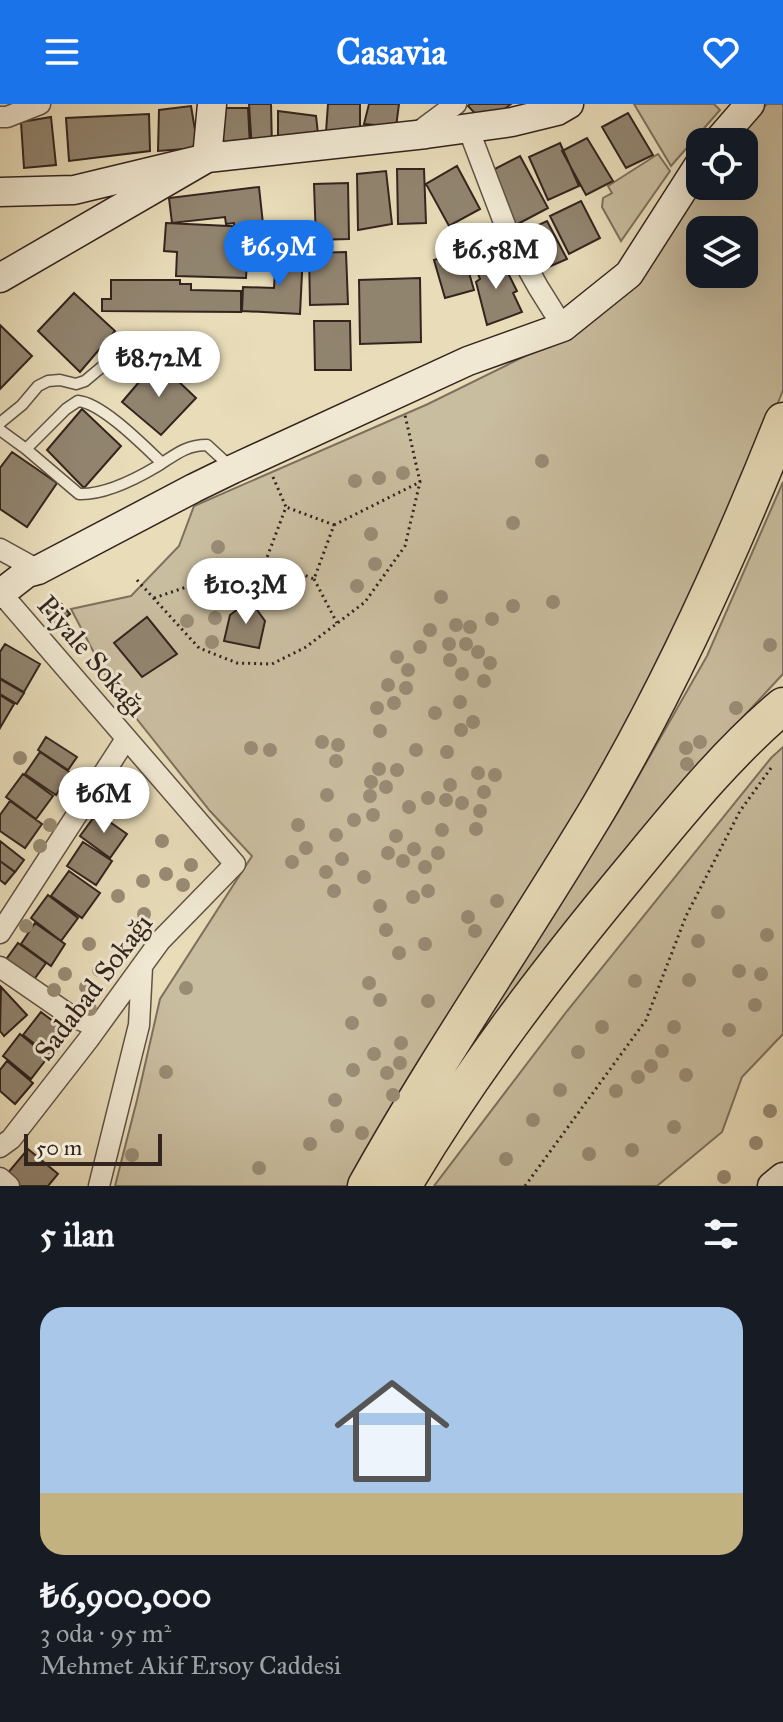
<!DOCTYPE html>
<html lang="tr">
<meta charset="utf-8">
<style>
body{margin:0;font-family:"IM FELL Great Primer",serif;background:#242831;color:#f1f3f6;height:100vh;display:flex;flex-direction:column;font-size:30px;white-space:nowrap}
*{box-sizing:border-box;margin:0}
p{font-size:26px;color:#9ea1a6}
.icon{flex:none;width:44px;height:44px;fill:none;stroke:currentColor;stroke-width:2;stroke-linecap:round;stroke-linejoin:round}
.map{position:relative;height:1082px;overflow:hidden}
.side{display:flex;flex-direction:column;background:#171b24;flex:1}
.side>*{flex:none}
.controls{position:absolute;left:686px;top:24px;display:grid;gap:16px}
.controls a{display:grid;place-items:center;width:72px;height:72px;border-radius:16px;background:#171b24;box-shadow:0 8px 32px #0002;font-size:40px}
.scale{position:absolute;left:24px;bottom:20px;width:138px;box-sizing:border-box;padding-left:8px;border:4px solid #33241e;border-top:0;font-size:22px;line-height:28px;white-space:nowrap;color:#33241e;-webkit-text-stroke:6px #f0e8d2;paint-order:stroke}
.price{position:absolute;translate:-50% -68px;padding:0 18px;border-radius:28px;background:#fff;color:#222;font-size:26px;line-height:52px;filter:drop-shadow(0 2px 4px #0008)}
.price::after{content:'';position:absolute;left:50%;top:48px;width:24px;height:18px;margin-left:-12px;background:inherit;clip-path:polygon(0 0,100% 0,50% 100%)}
.price.current{background:#1a73e8;color:#fff}
ul{padding:0;list-style:none}
li{display:grid;align-content:center;gap:16px;height:424px;padding:0 40px}
li span{display:grid;place-items:center;height:248px;border-radius:24px;color:#555}
li>.icon{margin-inline-start:auto}
span .icon{width:144px;height:144px;fill:#fffc;stroke-width:1}
li b{font-size:34px}
h2{display:flex;justify-content:space-between;align-items:center;height:96px;padding:0 40px;font-size:34px}
header{display:flex;justify-content:space-between;align-items:center;height:104px;padding:0 40px;background:#1a73e8;color:#fff;font-size:36px;font-weight:800}
.map>svg:first-child{display:block}
.green{fill:#c9bd9f;stroke:#7e705e;stroke-width:2;fill-rule:evenodd}
.building{fill:#91846f;stroke:#33241e;stroke-width:2}
.lines{fill:none;stroke-linecap:round;stroke-linejoin:round}
.lane-casing{stroke:#605245;stroke-width:13}
.street-casing{stroke:#605245;stroke-width:23}
.secondary-casing{stroke:#33241e;stroke-width:31}
.highway-casing{stroke:#33241e;stroke-width:39}
.path{stroke:#33241e;stroke-width:3;stroke-dasharray:2 4;stroke-linecap:butt}
.lane{stroke:#f0e8d2;stroke-width:10}
.street{stroke:#f0e8d2;stroke-width:20}
.secondary{stroke:#f0e8d2;stroke-width:28}
.highway{stroke:#e8dcb9;stroke-width:36}
.tree{fill:#998c75}
.labels{text-anchor:middle;dominant-baseline:central;stroke-width:6;stroke-linejoin:round;paint-order:stroke}
.street-label{font-size:28px;fill:#33241e;stroke:#f0e8d2}
</style>
<header><svg class="icon" aria-label="menu" viewBox="0 0 24 24"><path d="M4 6h16M4 12h16M4 18h16"/></svg>Casavia<svg class="icon" aria-label="heart" viewBox="0 0 24 24"><path d="M12 20l-8-8c-3-5 5-10 8-4 3-6 11-1 8 4z"/></svg></header>
<div class="map">
<svg width="783" height="1082" viewBox="0 0 783 1082">
<rect width="100%" height="100%" fill="#e8dcb9"/>
<filter id="stains"><feTurbulence type="fractalNoise" baseFrequency=".0025" numOctaves="4"/><feColorMatrix values="0 0 0 0 .2 0 0 0 0 .09 0 0 0 0 .02 0 0 0 .5 -.17"/></filter>
<radialGradient id="worn" r=".72"><stop offset=".6" stop-color="#630" stop-opacity="0"/><stop offset="1" stop-color="#630" stop-opacity=".3"/></radialGradient>
<path class="green" d="M 634,0 L 714,0 L 720,6 L 671,62 Z
M 767,0 L 783,0 L 783,286 L 760,344 L 629,619 L 354,1082 L 115,1082 L 137,996 L 160,895 L 252,752 L 210,707 L 113,585 L 71,505 L 131,492 L 179,442 L 194,402 L 428,300 L 586,222 L 643,172 L 701,82 L 744,82 L 744,38 L 729,38 L 733,32 ZM 700,126 L 744,126 L 744,170 L 700,170 Z
M 658,50 L 670,67 L 621,137 L 602,103 L 603,94 L 612,89 L 608,82 Z
M 783,378 L 783,570 L 688,672 L 432,999 L 618,708 L 707,552 Z
M 783,643 L 783,930 L 742,973 L 722,1028 L 657,1082 L 434,1082 L 567,907 L 771,654 Z"/>
<path class="building" d="M 249,0 L 271,0 L 272,44 L 252,46 Z
M 328,0 L 360,0 L 360,23 L 326,28 Z
M 369,0 L 399,0 L 396,23 L 364,20 Z
M 470,0 L 511,0 L 485,20 L 468,2 Z
M 191,2 L 198,44 L 158,47 L 159,6 Z
M 222,4 L 248,4 L 250,43 L 223,44 Z
M 278,7 L 316,12 L 318,30 L 278,39 Z
M 628,9 L 653,51 L 626,64 L 602,23 Z
M 149,10 L 150,47 L 69,57 L 66,14 Z
M 51,13 L 56,61 L 24,64 L 21,18 Z
M 587,34 L 613,77 L 586,91 L 562,47 Z
M 560,39 L 579,82 L 548,96 L 529,53 Z
M 520,52 L 548,104 L 512,123 L 489,68 Z
M 457,62 L 480,105 L 449,122 L 426,80 Z
M 397,65 L 424,65 L 426,119 L 398,120 Z
M 386,67 L 392,120 L 358,126 L 357,70 Z
M 348,79 L 349,135 L 316,136 L 314,80 Z
M 259,83 L 263,120 L 235,124 L 234,119 L 226,120 L 225,113 L 172,119 L 169,94 Z
M 581,97 L 600,134 L 569,150 L 550,112 Z
M 547,117 L 567,155 L 537,168 L 515,132 Z
M 166,119 L 249,123 L 246,174 L 176,172 L 177,148 L 164,147 Z
M 276,148 L 303,149 L 300,210 L 242,207 L 243,183 L 274,184 Z
M 346,148 L 348,200 L 310,201 L 309,149 Z
M 463,148 L 474,186 L 445,194 L 434,156 Z
M 499,151 L 517,187 L 513,189 L 522,208 L 487,221 L 476,178 L 480,175 L 474,160 Z
M 420,174 L 421,238 L 360,240 L 359,176 Z
M 111,176 L 180,176 L 180,180 L 191,180 L 191,186 L 241,187 L 241,208 L 102,207 L 102,195 L 111,195 Z
M 74,189 L 115,227 L 80,268 L 38,227 Z
M 314,217 L 350,217 L 351,266 L 315,266 Z
M 0,221 L 32,252 L 0,285 Z
M 157,257 L 196,294 L 161,331 L 122,298 Z
M 82,305 L 121,342 L 84,384 L 47,346 Z
M 12,348 L 57,379 L 27,423 L 0,405 L 0,364 Z
M 250,496 L 265,517 L 259,544 L 224,537 L 230,511 Z
M 59,497 L 70,510 L 65,514 L 69,520 L 61,526 L 46,507 Z
M 147,513 L 177,550 L 142,573 L 114,539 Z
M 5,540 L 40,560 L 24,588 L 0,574 L 0,548 Z
M 0,575 L 24,589 L 17,600 L 0,590 Z
M 0,591 L 14,600 L 0,624 Z
M 46,633 L 77,653 L 68,666 L 38,646 Z
M 40,648 L 71,669 L 56,691 L 25,670 Z
M 23,670 L 53,692 L 36,715 L 6,693 Z
M 10,697 L 42,720 L 25,744 L 0,727 L 0,711 Z
M 97,709 L 127,730 L 110,754 L 80,732 Z
M 0,737 L 24,756 L 15,768 L 0,757 Z
M 83,738 L 112,757 L 96,781 L 67,762 Z
M 0,757 L 15,768 L 5,780 L 0,776 Z
M 69,767 L 100,789 L 82,814 L 51,792 Z
M 48,791 L 78,814 L 61,837 L 31,814 Z
M 35,819 L 65,840 L 51,862 L 21,840 Z
M 18,839 L 46,859 L 30,881 L 2,861 Z
M 1,883 L 27,911 L 4,932 L 0,927 Z
M 41,908 L 70,930 L 52,953 L 23,931 Z
M 20,930 L 48,953 L 31,975 L 3,952 Z
M 7,957 L 33,979 L 15,1000 L 0,987 L 0,966 Z
M 28,1045 L 58,1070 L 48,1082 L 20,1082 L 6,1071 Z"/>
<g class="lines">
<g class="lane-casing">
<path id="lane" d="M 0,319 L 22,301 L 38,282 L 48,277 L 60,276 L 76,280 L 85,277 L 122,246
M 0,326 L 26,345 L 79,390 C 105,391 134,376 156,363 C 174,352 185,341 207,341 L 232,364
M 26,345 L 66,305 L 78,297 C 102,299 144,342 162,359"/>
</g>
<g class="street-casing">
<path id="street" d="M 0,13 L 7,13 L 40,0
M 468,24 L 508,129 L 538,183 L 563,223
M 426,30 L 425,23 L 456,0
M 0,445 L 38,466
M 0,829 L 126,635
M 0,863 L 71,912 L 97,923
M 0,1043 L 11,1035 L 88,936 L 160,837 L 235,760 L 1,489
M 0,1074 L 9,1082
M 99,1082 L 139,921 L 142,863"/>
</g>
<g class="secondary-casing">
<path id="secondary" d="M 717,38 L 750,0
M 0,88 L 74,86 L 207,54 L 426,30 L 512,18 L 557,7 L 569,0
M 0,174 L 207,54 L 212,0
M 0,490 L 27,469 L 38,466 L 194,384 L 233,365 L 468,257 L 563,223 L 629,170 L 700,59
M 772,1082 L 783,1073"/>
</g>
<g class="highway-casing">
<path id="highway" d="M 366,1082 C 438,953 522,832 598,705 C 671,581 730,450 783,317
M 403,1082 C 469,970 548,867 631,767 C 678,710 726,650 783,602"/>
</g>
<path class="path" d="M 273,373 L 286,403 L 266,456 L 314,475 L 334,421 L 286,403
M 334,421 L 420,378 L 405,311
M 314,475 L 337,519
M 137,476 L 199,544 L 237,559 L 272,560 L 306,543 L 365,498 L 405,442 L 420,378
M 154,494 L 266,456
M 525,1082 L 646,916 L 686,812 L 740,707 L 771,664"/>
<use href="#lane" class="lane"/>
<use href="#street" class="street"/>
<use href="#secondary" class="secondary"/>
<use href="#highway" class="highway"/>
</g>
<g class="tree">
<circle cx="542" cy="357" r="7"/>
<circle cx="403" cy="369" r="7"/>
<circle cx="379" cy="374" r="7"/>
<circle cx="355" cy="377" r="7"/>
<circle cx="513" cy="419" r="7"/>
<circle cx="371" cy="430" r="7"/>
<circle cx="218" cy="443" r="7"/>
<circle cx="375" cy="460" r="7"/>
<circle cx="357" cy="482" r="7"/>
<circle cx="441" cy="493" r="7"/>
<circle cx="553" cy="498" r="7"/>
<circle cx="513" cy="502" r="7"/>
<circle cx="215" cy="514" r="7"/>
<circle cx="492" cy="515" r="7"/>
<circle cx="187" cy="517" r="7"/>
<circle cx="456" cy="521" r="7"/>
<circle cx="470" cy="523" r="7"/>
<circle cx="430" cy="526" r="7"/>
<circle cx="212" cy="538" r="7"/>
<circle cx="449" cy="540" r="7"/>
<circle cx="466" cy="540" r="7"/>
<circle cx="770" cy="541" r="7"/>
<circle cx="420" cy="543" r="7"/>
<circle cx="478" cy="548" r="7"/>
<circle cx="397" cy="553" r="7"/>
<circle cx="450" cy="556" r="7"/>
<circle cx="490" cy="559" r="7"/>
<circle cx="408" cy="566" r="7"/>
<circle cx="462" cy="570" r="7"/>
<circle cx="484" cy="577" r="7"/>
<circle cx="388" cy="581" r="7"/>
<circle cx="406" cy="584" r="7"/>
<circle cx="460" cy="598" r="7"/>
<circle cx="394" cy="599" r="7"/>
<circle cx="377" cy="604" r="7"/>
<circle cx="736" cy="604" r="7"/>
<circle cx="435" cy="609" r="7"/>
<circle cx="473" cy="618" r="7"/>
<circle cx="461" cy="626" r="7"/>
<circle cx="380" cy="627" r="7"/>
<circle cx="322" cy="638" r="7"/>
<circle cx="700" cy="638" r="7"/>
<circle cx="338" cy="641" r="7"/>
<circle cx="251" cy="644" r="7"/>
<circle cx="686" cy="644" r="7"/>
<circle cx="270" cy="646" r="7"/>
<circle cx="416" cy="646" r="7"/>
<circle cx="447" cy="648" r="7"/>
<circle cx="20" cy="654" r="7"/>
<circle cx="336" cy="657" r="7"/>
<circle cx="687" cy="660" r="7"/>
<circle cx="379" cy="665" r="7"/>
<circle cx="397" cy="666" r="7"/>
<circle cx="478" cy="669" r="7"/>
<circle cx="495" cy="671" r="7"/>
<circle cx="371" cy="678" r="7"/>
<circle cx="450" cy="681" r="7"/>
<circle cx="386" cy="683" r="7"/>
<circle cx="484" cy="688" r="7"/>
<circle cx="327" cy="691" r="7"/>
<circle cx="68" cy="692" r="7"/>
<circle cx="370" cy="692" r="7"/>
<circle cx="428" cy="694" r="7"/>
<circle cx="446" cy="696" r="7"/>
<circle cx="462" cy="699" r="7"/>
<circle cx="409" cy="703" r="7"/>
<circle cx="480" cy="707" r="7"/>
<circle cx="373" cy="711" r="7"/>
<circle cx="354" cy="716" r="7"/>
<circle cx="50" cy="721" r="7"/>
<circle cx="298" cy="721" r="7"/>
<circle cx="476" cy="725" r="7"/>
<circle cx="442" cy="726" r="7"/>
<circle cx="336" cy="731" r="7"/>
<circle cx="396" cy="732" r="7"/>
<circle cx="162" cy="737" r="7"/>
<circle cx="40" cy="742" r="7"/>
<circle cx="306" cy="744" r="7"/>
<circle cx="414" cy="745" r="7"/>
<circle cx="388" cy="749" r="7"/>
<circle cx="438" cy="749" r="7"/>
<circle cx="342" cy="755" r="7"/>
<circle cx="403" cy="757" r="7"/>
<circle cx="292" cy="758" r="7"/>
<circle cx="191" cy="761" r="7"/>
<circle cx="425" cy="763" r="7"/>
<circle cx="326" cy="768" r="7"/>
<circle cx="166" cy="770" r="7"/>
<circle cx="364" cy="773" r="7"/>
<circle cx="143" cy="777" r="7"/>
<circle cx="183" cy="781" r="7"/>
<circle cx="334" cy="787" r="7"/>
<circle cx="428" cy="787" r="7"/>
<circle cx="118" cy="792" r="7"/>
<circle cx="413" cy="793" r="7"/>
<circle cx="497" cy="797" r="7"/>
<circle cx="380" cy="802" r="7"/>
<circle cx="718" cy="808" r="7"/>
<circle cx="144" cy="810" r="7"/>
<circle cx="468" cy="813" r="7"/>
<circle cx="26" cy="822" r="7"/>
<circle cx="386" cy="826" r="7"/>
<circle cx="475" cy="827" r="7"/>
<circle cx="767" cy="831" r="7"/>
<circle cx="698" cy="837" r="7"/>
<circle cx="89" cy="840" r="7"/>
<circle cx="425" cy="840" r="7"/>
<circle cx="399" cy="849" r="7"/>
<circle cx="99" cy="866" r="7"/>
<circle cx="739" cy="867" r="7"/>
<circle cx="65" cy="870" r="7"/>
<circle cx="761" cy="870" r="7"/>
<circle cx="689" cy="876" r="7"/>
<circle cx="635" cy="877" r="7"/>
<circle cx="369" cy="879" r="7"/>
<circle cx="86" cy="883" r="7"/>
<circle cx="186" cy="884" r="7"/>
<circle cx="54" cy="886" r="7"/>
<circle cx="380" cy="896" r="7"/>
<circle cx="428" cy="897" r="7"/>
<circle cx="755" cy="901" r="7"/>
<circle cx="90" cy="905" r="7"/>
<circle cx="352" cy="919" r="7"/>
<circle cx="602" cy="923" r="7"/>
<circle cx="674" cy="923" r="7"/>
<circle cx="729" cy="926" r="7"/>
<circle cx="401" cy="939" r="7"/>
<circle cx="662" cy="947" r="7"/>
<circle cx="578" cy="948" r="7"/>
<circle cx="374" cy="950" r="7"/>
<circle cx="400" cy="959" r="7"/>
<circle cx="651" cy="962" r="7"/>
<circle cx="353" cy="966" r="7"/>
<circle cx="166" cy="968" r="7"/>
<circle cx="387" cy="969" r="7"/>
<circle cx="686" cy="971" r="7"/>
<circle cx="638" cy="973" r="7"/>
<circle cx="560" cy="986" r="7"/>
<circle cx="616" cy="987" r="7"/>
<circle cx="393" cy="991" r="7"/>
<circle cx="335" cy="996" r="7"/>
<circle cx="770" cy="1007" r="7"/>
<circle cx="533" cy="1016" r="7"/>
<circle cx="337" cy="1022" r="7"/>
<circle cx="674" cy="1023" r="7"/>
<circle cx="362" cy="1029" r="7"/>
<circle cx="756" cy="1039" r="7"/>
<circle cx="310" cy="1040" r="7"/>
<circle cx="632" cy="1046" r="7"/>
<circle cx="589" cy="1050" r="7"/>
<circle cx="132" cy="1051" r="7"/>
<circle cx="506" cy="1055" r="7"/>
<circle cx="259" cy="1064" r="7"/>
<circle cx="724" cy="1073" r="7"/>
</g>
<g class="labels">
<g class="street-label">
<text transform="translate(92 552) rotate(49)">Piyale Sokağı</text>
<text transform="translate(93 883) rotate(-53)">Sadabad Sokağı</text>
</g>
</g>
<rect width="100%" height="100%" filter="url(#stains)"/>
<rect width="100%" height="100%" fill="url(#worn)"/>
</svg>
<div class="controls">
<a><svg class="icon" aria-label="locate" viewBox="0 0 24 24"><circle cx="12" cy="12" r="6"/><path d="M12 2v4M12 18v4M2 12h4M18 12h4"/></svg></a>
<a><svg class="icon" aria-label="layers" viewBox="0 0 24 24"><path d="M12 4l9 5-9 5-9-5zM3 14l9 5 9-5"/></svg></a>
</div>
<div class="scale">50 m</div>
<b class="price current" style="left:279px;top:184px">₺6.9M</b>
<b class="price" style="left:496px;top:187px">₺6.58M</b>
<b class="price" style="left:159px;top:295px">₺8.72M</b>
<b class="price" style="left:246px;top:522px">₺10.3M</b>
<b class="price" style="left:104px;top:731px">₺6M</b>
</div>
<section class="side">
<h2>5 ilan<svg class="icon" aria-label="filters" viewBox="0 0 24 24"><path d="M4 7h16M4 17h16"/><circle cx="9" cy="7" r="2"/><circle cx="15" cy="17" r="2"/></svg></h2>
<ul>
<li><span style="background:linear-gradient(#a9c7e8 75%,#c2b280 0)"><svg class="icon" aria-label="home" viewBox="0 0 24 24"><path d="M3 11l9-7 9 7M6 9v11h12V9"/></svg></span><div><b>₺6,900,000</b><p>3 oda · 95 m²</p><p>Mehmet Akif Ersoy Caddesi</p></div></li>
</ul>
</section>
